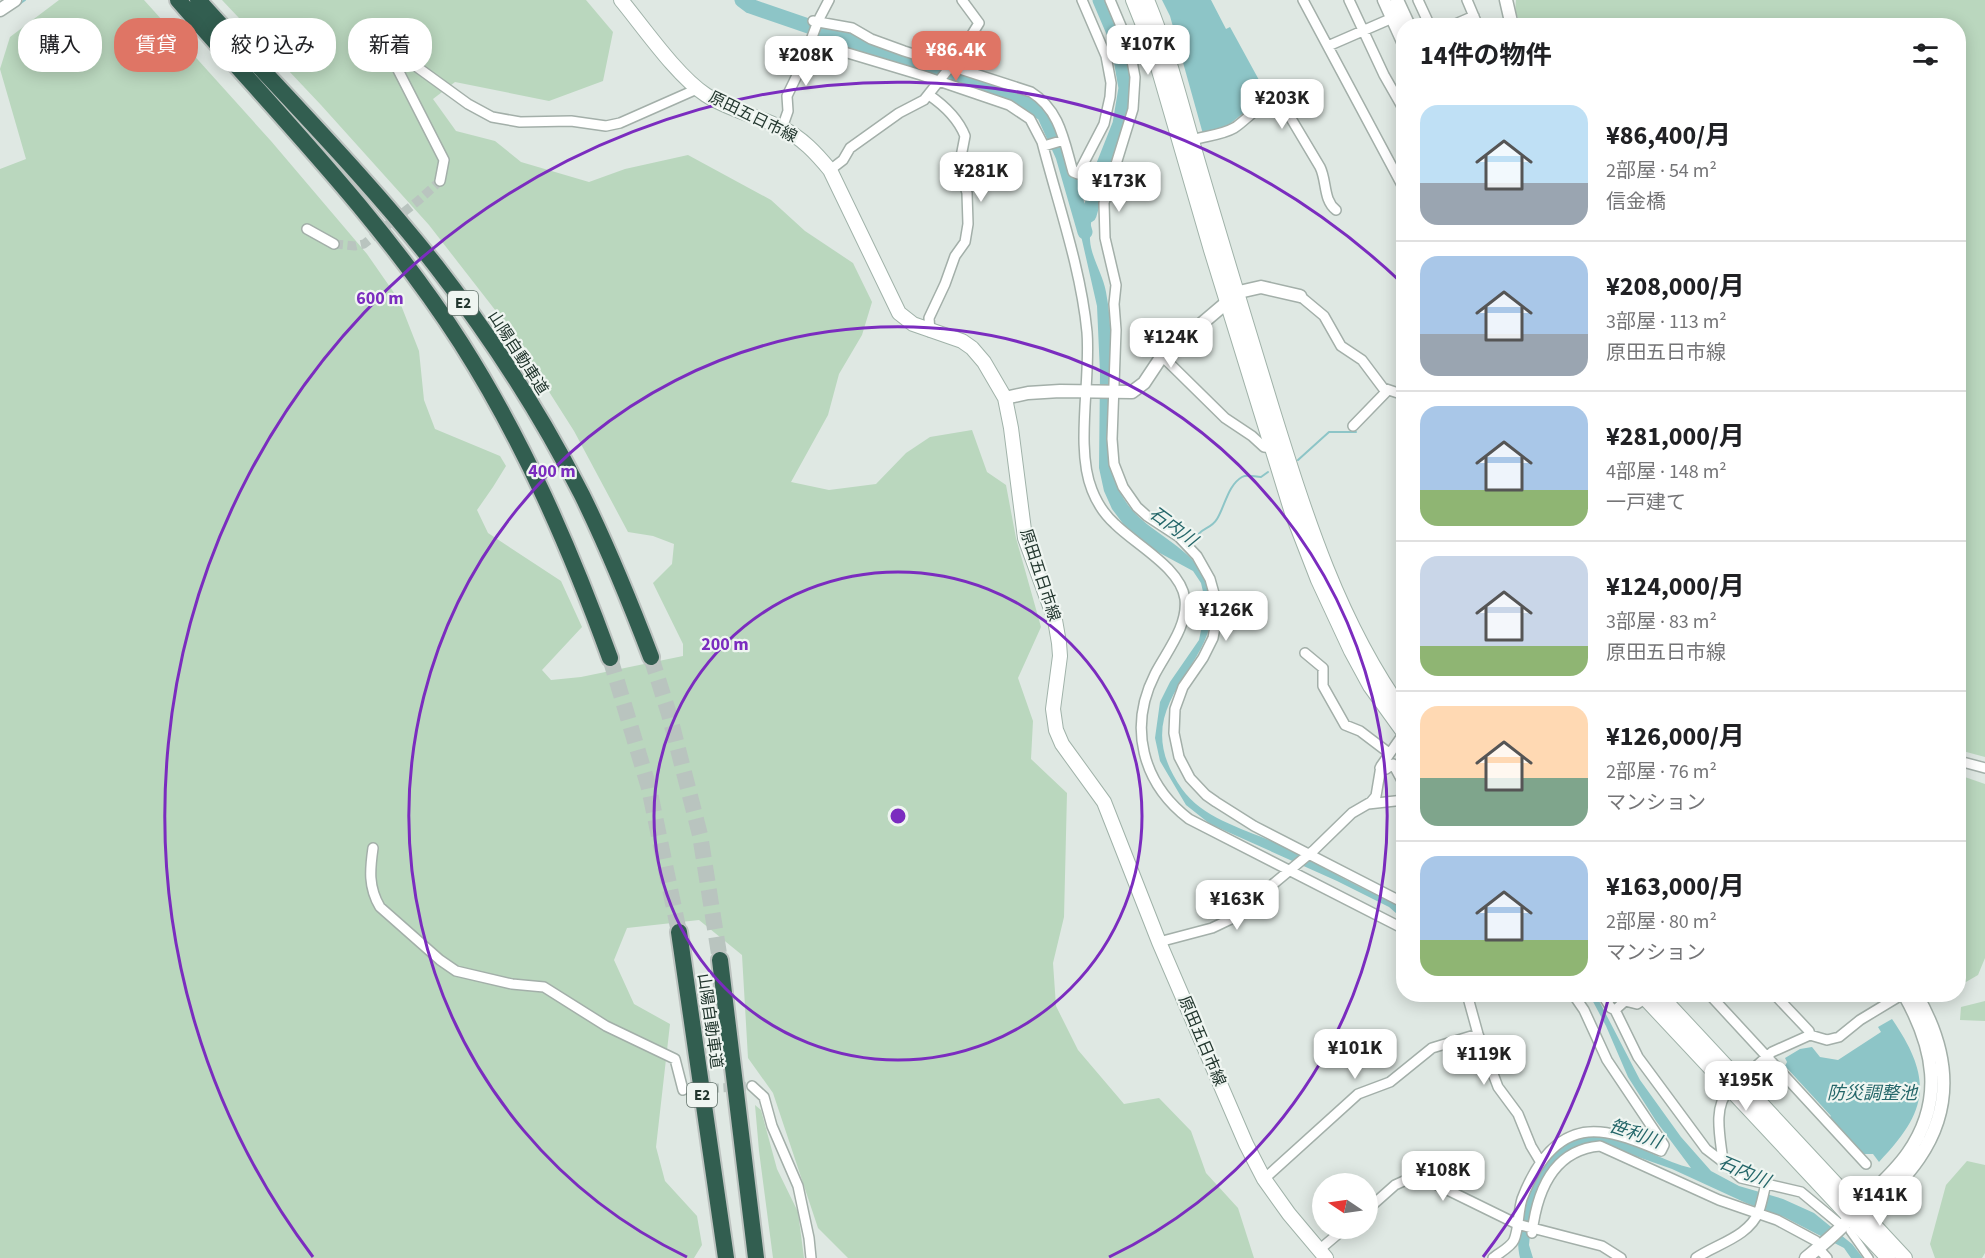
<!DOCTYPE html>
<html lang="ja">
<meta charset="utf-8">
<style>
body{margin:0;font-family:"Source Sans 3","Noto Sans JP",sans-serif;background:#f2f2f2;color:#202124;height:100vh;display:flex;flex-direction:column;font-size:22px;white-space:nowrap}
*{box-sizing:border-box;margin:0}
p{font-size:20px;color:#757577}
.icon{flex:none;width:33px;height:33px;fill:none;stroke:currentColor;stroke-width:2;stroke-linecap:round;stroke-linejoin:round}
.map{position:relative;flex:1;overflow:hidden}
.details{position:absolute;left:1396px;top:18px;width:570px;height:984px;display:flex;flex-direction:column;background:#fff;border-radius:24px;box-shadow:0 3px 15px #0003}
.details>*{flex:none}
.top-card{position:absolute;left:18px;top:18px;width:570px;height:54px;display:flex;gap:12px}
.needle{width:39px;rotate:283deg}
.controls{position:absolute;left:1312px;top:1173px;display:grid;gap:12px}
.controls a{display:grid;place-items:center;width:66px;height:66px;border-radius:50%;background:#fff;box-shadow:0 3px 15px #0003;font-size:30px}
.price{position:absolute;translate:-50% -51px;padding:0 14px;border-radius:12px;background:#fff;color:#222;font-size:20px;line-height:39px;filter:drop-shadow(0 2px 3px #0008)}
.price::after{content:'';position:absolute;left:50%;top:36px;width:18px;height:14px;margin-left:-9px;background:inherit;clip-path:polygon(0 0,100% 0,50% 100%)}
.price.active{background:#df7565;color:#fff}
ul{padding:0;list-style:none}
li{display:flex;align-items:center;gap:18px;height:150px;padding:0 24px}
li+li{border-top:2px solid #e0e0e0}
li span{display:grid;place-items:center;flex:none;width:168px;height:120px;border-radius:18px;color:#555}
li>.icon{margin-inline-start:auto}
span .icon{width:72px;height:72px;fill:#fffc;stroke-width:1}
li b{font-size:26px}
h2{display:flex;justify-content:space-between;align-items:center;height:72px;padding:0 24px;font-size:26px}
.pill{padding:0 21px;border-radius:24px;background:#fff;box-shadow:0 3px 15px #0003;font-size:21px;line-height:54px}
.pill.active{background:#df7565;color:#fff}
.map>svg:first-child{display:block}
.green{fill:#bad7be}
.water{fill:#8dc5c7}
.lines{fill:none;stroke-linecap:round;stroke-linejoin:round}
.stream{stroke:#8dc5c7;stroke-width:2}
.river{stroke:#8dc5c7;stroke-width:15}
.minor-tunnel{stroke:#b9c4bf;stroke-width:9;stroke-dasharray:9 4.5;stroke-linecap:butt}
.motorway-tunnel{stroke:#b9c4bf;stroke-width:16;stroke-dasharray:16 8;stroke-linecap:butt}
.pedestrian-casing{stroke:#a3afa9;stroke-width:10}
.minor-casing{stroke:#a3afa9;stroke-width:12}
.tertiary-casing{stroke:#a3afa9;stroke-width:15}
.secondary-casing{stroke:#a0b2a9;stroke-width:16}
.motorway-casing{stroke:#bdc3c0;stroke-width:20}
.pedestrian{stroke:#fff;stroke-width:7}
.minor{stroke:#fff;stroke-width:9}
.tertiary{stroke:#fff;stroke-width:12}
.secondary{stroke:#fff;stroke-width:14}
.motorway{stroke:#325e50;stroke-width:16}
.ring{fill:none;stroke:#7b2cbf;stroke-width:3}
.labels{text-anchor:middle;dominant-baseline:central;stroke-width:4.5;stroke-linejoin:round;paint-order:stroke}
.shield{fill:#eff5f1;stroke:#606f68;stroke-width:1.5}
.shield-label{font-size:15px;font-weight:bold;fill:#22362e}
.street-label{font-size:16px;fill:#22362e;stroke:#eff5f1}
.water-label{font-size:18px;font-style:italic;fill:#246669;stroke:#eff5f1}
.centre{fill:#7b2cbf;stroke:#eff5f1;stroke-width:3}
.ring-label{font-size:18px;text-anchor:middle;font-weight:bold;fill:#7b2cbf;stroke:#eff5f1;stroke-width:4.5;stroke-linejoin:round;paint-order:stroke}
</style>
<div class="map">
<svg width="1985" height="1258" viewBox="0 0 1985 1258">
<rect width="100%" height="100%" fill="#dfe8e3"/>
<path class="green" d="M 59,0 L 144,0 L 271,141 L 367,254 L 399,300 L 419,351 L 424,400 L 435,429 L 500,456 L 506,466 L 493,487 L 477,510 L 488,533 L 561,581 L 582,627 L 542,670 L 551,680 L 581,677 L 683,656 L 683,644 L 653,583 L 672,564 L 674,544 L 653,536 L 628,532 L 574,431 L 506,324 L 429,225 L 321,105 L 222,0 L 586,0 L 613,32 L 603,81 L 549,101 L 455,82 L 433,99 L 456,131 L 495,141 L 521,162 L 589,182 L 625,169 L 688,155 L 771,200 L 805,231 L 853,263 L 872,302 L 862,335 L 839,374 L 828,415 L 791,482 L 829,490 L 876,484 L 906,453 L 930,437 L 972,430 L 987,472 L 1006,485 L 1016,538 L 1041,627 L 1018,678 L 1033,721 L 1031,759 L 1067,793 L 1064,917 L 1053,963 L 1056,1006 L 1078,1050 L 1124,1104 L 1159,1098 L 1191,1131 L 1206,1173 L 1238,1208 L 1254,1258 L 848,1258 L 818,1228 L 773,1093 L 748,1058 L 742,955 L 699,920 L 627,928 L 614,960 L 634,1004 L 670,1024 L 656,1147 L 665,1181 L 697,1216 L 702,1245 L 694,1258 L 0,1258 L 0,169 L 26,159 L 0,69 L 10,37 Z
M 1516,0 L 1985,0 L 1985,757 L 1959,750 L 1959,26 L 1522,25 L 1515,12 Z
M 1959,775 L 1985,784 L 1985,958 L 1978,975 L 1959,986 Z
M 1985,1001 L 1985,1021 L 1960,1020 L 1961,1007 Z
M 755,1105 L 761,1110 L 777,1169 L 798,1212 L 804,1258 L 773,1258 L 759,1151 Z
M 1967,1161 L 1985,1165 L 1985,1253 L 1982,1258 L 1935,1258 L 1930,1244 L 1946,1185 Z"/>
<path class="water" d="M 1162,0 L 1211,0 L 1226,29 L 1230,27 L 1265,91 L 1264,96 L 1225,128 L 1203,134 L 1170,16 Z
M 1100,190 C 1095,206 1089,223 1090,240 C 1091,257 1103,275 1106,292 C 1115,337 1108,384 1109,429 C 1110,454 1110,477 1124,499 C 1148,538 1202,546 1211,595 C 1224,668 1120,701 1182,789 C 1204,820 1248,830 1281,845 C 1301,854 1321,867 1341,877 C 1361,888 1382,897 1402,908 L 1404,920 L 1389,907 L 1337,881 L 1210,824 L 1186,805 L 1160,761 L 1155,738 L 1160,702 L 1170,682 L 1199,640 L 1205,611 L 1204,596 L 1201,583 L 1193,571 L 1156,551 L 1124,525 L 1112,509 L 1104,491 L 1099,468 L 1100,373 L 1097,306 L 1077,218 Z
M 1589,994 L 1596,995 L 1640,1080 L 1681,1137 L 1711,1171 L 1739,1186 L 1783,1199 L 1814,1213 L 1852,1244 L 1863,1258 L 1851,1258 L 1844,1248 L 1784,1217 L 1746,1203 L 1672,1169 L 1607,1146 L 1594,1144 L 1576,1148 L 1563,1156 L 1531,1224 L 1529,1245 L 1533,1258 L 1520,1258 C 1514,1232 1523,1205 1534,1182 C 1549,1148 1580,1125 1619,1139 C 1643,1148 1666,1162 1691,1168 L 1656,1121 L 1628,1077 L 1606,1026 Z
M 1892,1019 C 1933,1079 1929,1110 1879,1162 L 1873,1154 L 1862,1154 L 1829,1118 L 1831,1116 L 1785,1066 L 1787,1062 L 1785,1058 L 1800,1049 L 1812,1047 L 1820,1057 L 1838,1060 L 1881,1032 L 1878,1027 Z"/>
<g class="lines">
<path class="stream" d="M 18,5 L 25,0
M 1298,460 L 1329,432 L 1356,432
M 1193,547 C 1198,525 1209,532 1217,519 C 1225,506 1228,485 1242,477 C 1247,474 1255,477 1261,477 L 1268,472"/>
<path class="river" d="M 742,0 L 750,6 L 1018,98 L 1044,114 L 1063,156 L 1085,232
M 1089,215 L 1103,167 L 1120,124 L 1126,88 L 1118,42 L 1100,0"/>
<path class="minor-tunnel" d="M 334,244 L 355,246 L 364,244 L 419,200 L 440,181
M 683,1090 L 752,1086"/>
<path class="motorway-tunnel" d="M 651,657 L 669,714 L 700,835 L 720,960
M 610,658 L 649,788 L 679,932"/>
<g class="pedestrian-casing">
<path id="pedestrian" d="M 1850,1231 L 1869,1258"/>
</g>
<g class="minor-casing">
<path id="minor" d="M 1110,0 L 1129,45 L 1135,77 L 1133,109 L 1104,203 L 1105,238 L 1116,285 L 1114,304 L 1116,330 L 1112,439 L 1114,464 L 1123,487 L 1137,507 L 1147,516 L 1179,537 L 1197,556 L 1210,579 L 1217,604 L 1217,616 L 1213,638 L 1203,658 L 1183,687 L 1175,709 L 1174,733 L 1179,757 L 1190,778 L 1206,795 L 1216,802 L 1254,826 L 1404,903
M 1303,0 L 1404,189
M 1349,0 L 1384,75 L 1404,110
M 1418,0 L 1430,26
M 1467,0 L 1478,26
M 813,21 L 852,28 L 871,39 L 904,51 L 1031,92 C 1060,110 1064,141 1073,172 L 1078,174 L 1104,124 L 1110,97 L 1111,83 L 1106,56 L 1082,0
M 1451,26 L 1474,16
M 811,42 L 921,75 L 1009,105 L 1030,119 L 1042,142 C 1058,204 1081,269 1087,332 C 1091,379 1075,448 1092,490 C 1097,503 1105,515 1115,524 C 1136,545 1181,568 1185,599 C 1188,626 1167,651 1155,674 C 1128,727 1142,783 1189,819 L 1404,929
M 1328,46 L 1397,16
M 929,95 C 945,106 958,118 965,136 L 960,162 L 961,173 L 967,193 L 968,224 L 965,242 L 955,256 L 945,284 L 929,318 L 930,332
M 782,128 L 788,111 L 787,96 L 801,67 L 818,21 L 829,0
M 1192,140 C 1205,136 1222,135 1234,128 C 1249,119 1267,91 1286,110 L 1320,167 C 1327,181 1323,200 1336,210
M 1044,146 L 1064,140
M 830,170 L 843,160 L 850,148 L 899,113 L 924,100 L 958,57 L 979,23 L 962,0
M 440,181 L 444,160 L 396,66 L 395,60 L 400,57 L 406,59 L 468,104 L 492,117 L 520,122 L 571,121 L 606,126 L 620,123 L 697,89
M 307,229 L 334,244
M 1300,296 L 1324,316 L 1341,346 L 1362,360 L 1383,388 L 1404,395
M 1163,357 L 1225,418 L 1252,436 L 1264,447 L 1273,448
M 1353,426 L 1387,391
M 1305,653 L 1323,668 L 1323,686 L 1345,725 L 1360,731 L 1389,753
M 1959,761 L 1985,768
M 1380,768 L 1386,769 L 1393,764 L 1404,784
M 1368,804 L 1404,800
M 373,848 C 370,869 368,887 380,907 L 440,960 L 456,971 L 512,984 L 544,987 L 606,1026 L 675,1059 L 683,1090
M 1159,942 L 1212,928 L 1231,919 L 1314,850 L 1352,813 L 1371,802 L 1376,796 L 1381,766 L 1404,733
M 1467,994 L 1478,1034 L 1498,1087 L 1518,1114 L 1531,1146 L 1540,1161
M 1602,994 L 1611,1008 L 1615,1010 L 1638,1057 L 1706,1149 L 1723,1162 L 1741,1178 L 1801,1192 L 1842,1226
M 1709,994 L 1866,1164
M 1774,994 L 1809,1031 L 1810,1035
M 1615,1010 L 1625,1001 L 1637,1004 L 1645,999
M 752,1086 L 764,1097 L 772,1126 L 798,1186 L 809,1238 L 811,1258
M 1723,1162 C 1721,1140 1712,1108 1729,1090 L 1772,1052 L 1810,1035 L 1827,1040 L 1839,1037 L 1860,1020 L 1903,994
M 1264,1179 L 1358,1094 L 1390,1082 L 1432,1048 L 1478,1034
M 1368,1209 L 1395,1185 L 1417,1175 L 1517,1224 L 1602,1246 L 1621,1258
M 1532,1233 C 1537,1191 1553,1150 1600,1146 L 1719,1200 L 1777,1220 L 1816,1241 L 1818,1248 L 1827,1258
M 1319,1250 L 1345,1228
M 1493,1258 C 1499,1253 1511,1247 1514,1240 C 1519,1228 1518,1212 1522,1199 C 1535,1165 1558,1128 1600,1132 C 1621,1134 1641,1143 1661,1151 L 1664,1145 L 1607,1060 L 1584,1010 L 1573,994
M 1696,1258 C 1716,1244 1749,1237 1759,1211 C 1762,1202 1764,1192 1766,1183"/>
</g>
<g class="tertiary-casing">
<path id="tertiary" d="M 1384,0 L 1404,44
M 1397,0 L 1409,26
M 1506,0 L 1512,26
M 0,10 L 15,0
M 1005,398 L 1028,393 L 1060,391 L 1132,392 L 1144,383 L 1160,359 L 1239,292 L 1261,287 L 1300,296
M 1856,1217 L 1866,1216 C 1884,1198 1904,1180 1919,1158 C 1956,1104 1948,1049 1916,994
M 1806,1258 C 1821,1246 1838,1232 1850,1218 C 1854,1213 1856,1208 1861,1203 C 1877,1187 1895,1172 1908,1153 C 1945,1100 1934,1047 1904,994"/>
</g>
<g class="secondary-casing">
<path id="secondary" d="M 621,0 C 644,28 677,76 706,95 C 729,110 758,116 782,128 C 802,138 816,153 830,170 L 899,313 L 913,324 L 962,341 L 972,348 L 984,362 L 1005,398 L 1011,428 L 1025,538 L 1055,620 L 1059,643 L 1060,656 L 1053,709 L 1056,730 L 1062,744 L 1104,802 L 1159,942 L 1246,1144 L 1264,1179 L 1289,1214 L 1326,1258
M 1133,0 L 1153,50 L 1211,250 L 1292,513 L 1318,580 L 1351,651 L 1370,686 L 1404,733
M 1147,0 C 1168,50 1181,103 1196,155 C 1221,241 1247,326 1273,411 C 1306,517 1339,623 1404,713
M 1641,994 L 1888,1258
M 1659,994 L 1905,1258"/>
</g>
<g class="motorway-casing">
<path id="motorway" d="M 178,0 C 275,111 381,218 461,343 C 524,442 570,548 610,658
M 198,0 C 277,88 363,173 436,266 C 491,337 541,414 582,495 C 608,548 630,602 651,657
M 679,932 L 726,1258
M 720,960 L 756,1258"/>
</g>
<use href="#pedestrian" class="pedestrian"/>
<use href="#minor" class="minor"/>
<use href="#tertiary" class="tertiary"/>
<use href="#secondary" class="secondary"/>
<use href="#motorway" class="motorway"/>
</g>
<g class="ring">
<circle cx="898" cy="816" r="244"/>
<path d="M687 1257A489 489 0 1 1 1109 1257"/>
<path d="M1608 1000A733 733 0 0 1 1483 1257M313 1257A733 733 0 0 1 1403 284"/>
</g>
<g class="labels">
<g class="shield">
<rect x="448" y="291" width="30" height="24" rx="4.5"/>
<rect x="687" y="1083" width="30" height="24" rx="4.5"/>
</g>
<g class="shield-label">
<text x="463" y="303">E2</text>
<text x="702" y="1095">E2</text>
</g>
<g class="street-label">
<text transform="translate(753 117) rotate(26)">原田五日市線</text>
<text transform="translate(518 353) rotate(57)">山陽自動車道</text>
<text transform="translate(1040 575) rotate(72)">原田五日市線</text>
<text transform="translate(710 1021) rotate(82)">山陽自動車道</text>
<text transform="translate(1202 1041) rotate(67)">原田五日市線</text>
</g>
<g class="water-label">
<text transform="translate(1173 527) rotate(36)">石内川</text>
<text x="1872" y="1093">防災調整池</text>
<text transform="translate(1635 1134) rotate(19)">笹利川</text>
<text transform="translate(1744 1172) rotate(23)">石内川</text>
</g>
</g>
<circle cx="898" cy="816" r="9" class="centre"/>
<g class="ring-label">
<text x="380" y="304">600 m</text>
<text x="552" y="477">400 m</text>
<text x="725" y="650">200 m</text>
</g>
</svg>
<div class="controls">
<a><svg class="needle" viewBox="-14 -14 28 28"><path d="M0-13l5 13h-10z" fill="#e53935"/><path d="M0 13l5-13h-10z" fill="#757577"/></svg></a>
</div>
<b class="price" style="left:1148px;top:76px">¥107K</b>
<b class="price active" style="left:956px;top:82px">¥86.4K</b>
<b class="price" style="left:806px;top:87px">¥208K</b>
<b class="price" style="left:1282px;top:130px">¥203K</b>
<b class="price" style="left:981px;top:203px">¥281K</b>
<b class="price" style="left:1119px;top:213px">¥173K</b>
<b class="price" style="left:1171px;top:369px">¥124K</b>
<b class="price" style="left:1226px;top:642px">¥126K</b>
<b class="price" style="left:1237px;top:931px">¥163K</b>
<b class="price" style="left:1355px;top:1080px">¥101K</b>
<b class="price" style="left:1484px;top:1086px">¥119K</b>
<b class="price" style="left:1746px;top:1112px">¥195K</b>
<b class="price" style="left:1443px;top:1202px">¥108K</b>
<b class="price" style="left:1880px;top:1227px">¥141K</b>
<div class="top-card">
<a class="pill">購入</a>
<a class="pill active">賃貸</a>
<a class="pill">絞り込み</a>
<a class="pill">新着</a>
</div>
<section class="details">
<h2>14件の物件<svg class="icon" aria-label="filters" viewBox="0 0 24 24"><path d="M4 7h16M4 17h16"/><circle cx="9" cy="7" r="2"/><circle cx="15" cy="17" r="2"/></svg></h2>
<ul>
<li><span style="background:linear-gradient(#bfe0f5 65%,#9aa5b1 0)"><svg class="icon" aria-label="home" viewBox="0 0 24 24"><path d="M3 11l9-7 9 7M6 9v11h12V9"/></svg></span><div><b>¥86,400/月</b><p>2部屋 · 54 m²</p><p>信金橋</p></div></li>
<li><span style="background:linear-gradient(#a9c7e8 65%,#9aa5b1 0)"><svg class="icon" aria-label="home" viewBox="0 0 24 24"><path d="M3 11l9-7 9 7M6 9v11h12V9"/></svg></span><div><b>¥208,000/月</b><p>3部屋 · 113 m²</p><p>原田五日市線</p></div></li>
<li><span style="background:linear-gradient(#a9c7e8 70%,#8fb573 0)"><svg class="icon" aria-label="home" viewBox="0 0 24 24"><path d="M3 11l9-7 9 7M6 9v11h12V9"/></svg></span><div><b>¥281,000/月</b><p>4部屋 · 148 m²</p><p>一戸建て</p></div></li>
<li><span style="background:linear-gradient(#c9d6e8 75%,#8fb573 0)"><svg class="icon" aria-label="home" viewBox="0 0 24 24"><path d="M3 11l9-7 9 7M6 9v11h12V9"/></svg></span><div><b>¥124,000/月</b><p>3部屋 · 83 m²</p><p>原田五日市線</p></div></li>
<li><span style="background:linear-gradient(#ffd9b3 60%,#7fa58c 0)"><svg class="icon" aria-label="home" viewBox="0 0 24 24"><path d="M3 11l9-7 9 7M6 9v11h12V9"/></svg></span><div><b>¥126,000/月</b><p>2部屋 · 76 m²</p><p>マンション</p></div></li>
<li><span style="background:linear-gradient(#a9c7e8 70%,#8fb573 0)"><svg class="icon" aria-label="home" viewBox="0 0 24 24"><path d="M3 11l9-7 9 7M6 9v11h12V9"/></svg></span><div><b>¥163,000/月</b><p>2部屋 · 80 m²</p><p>マンション</p></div></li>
</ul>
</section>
</div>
